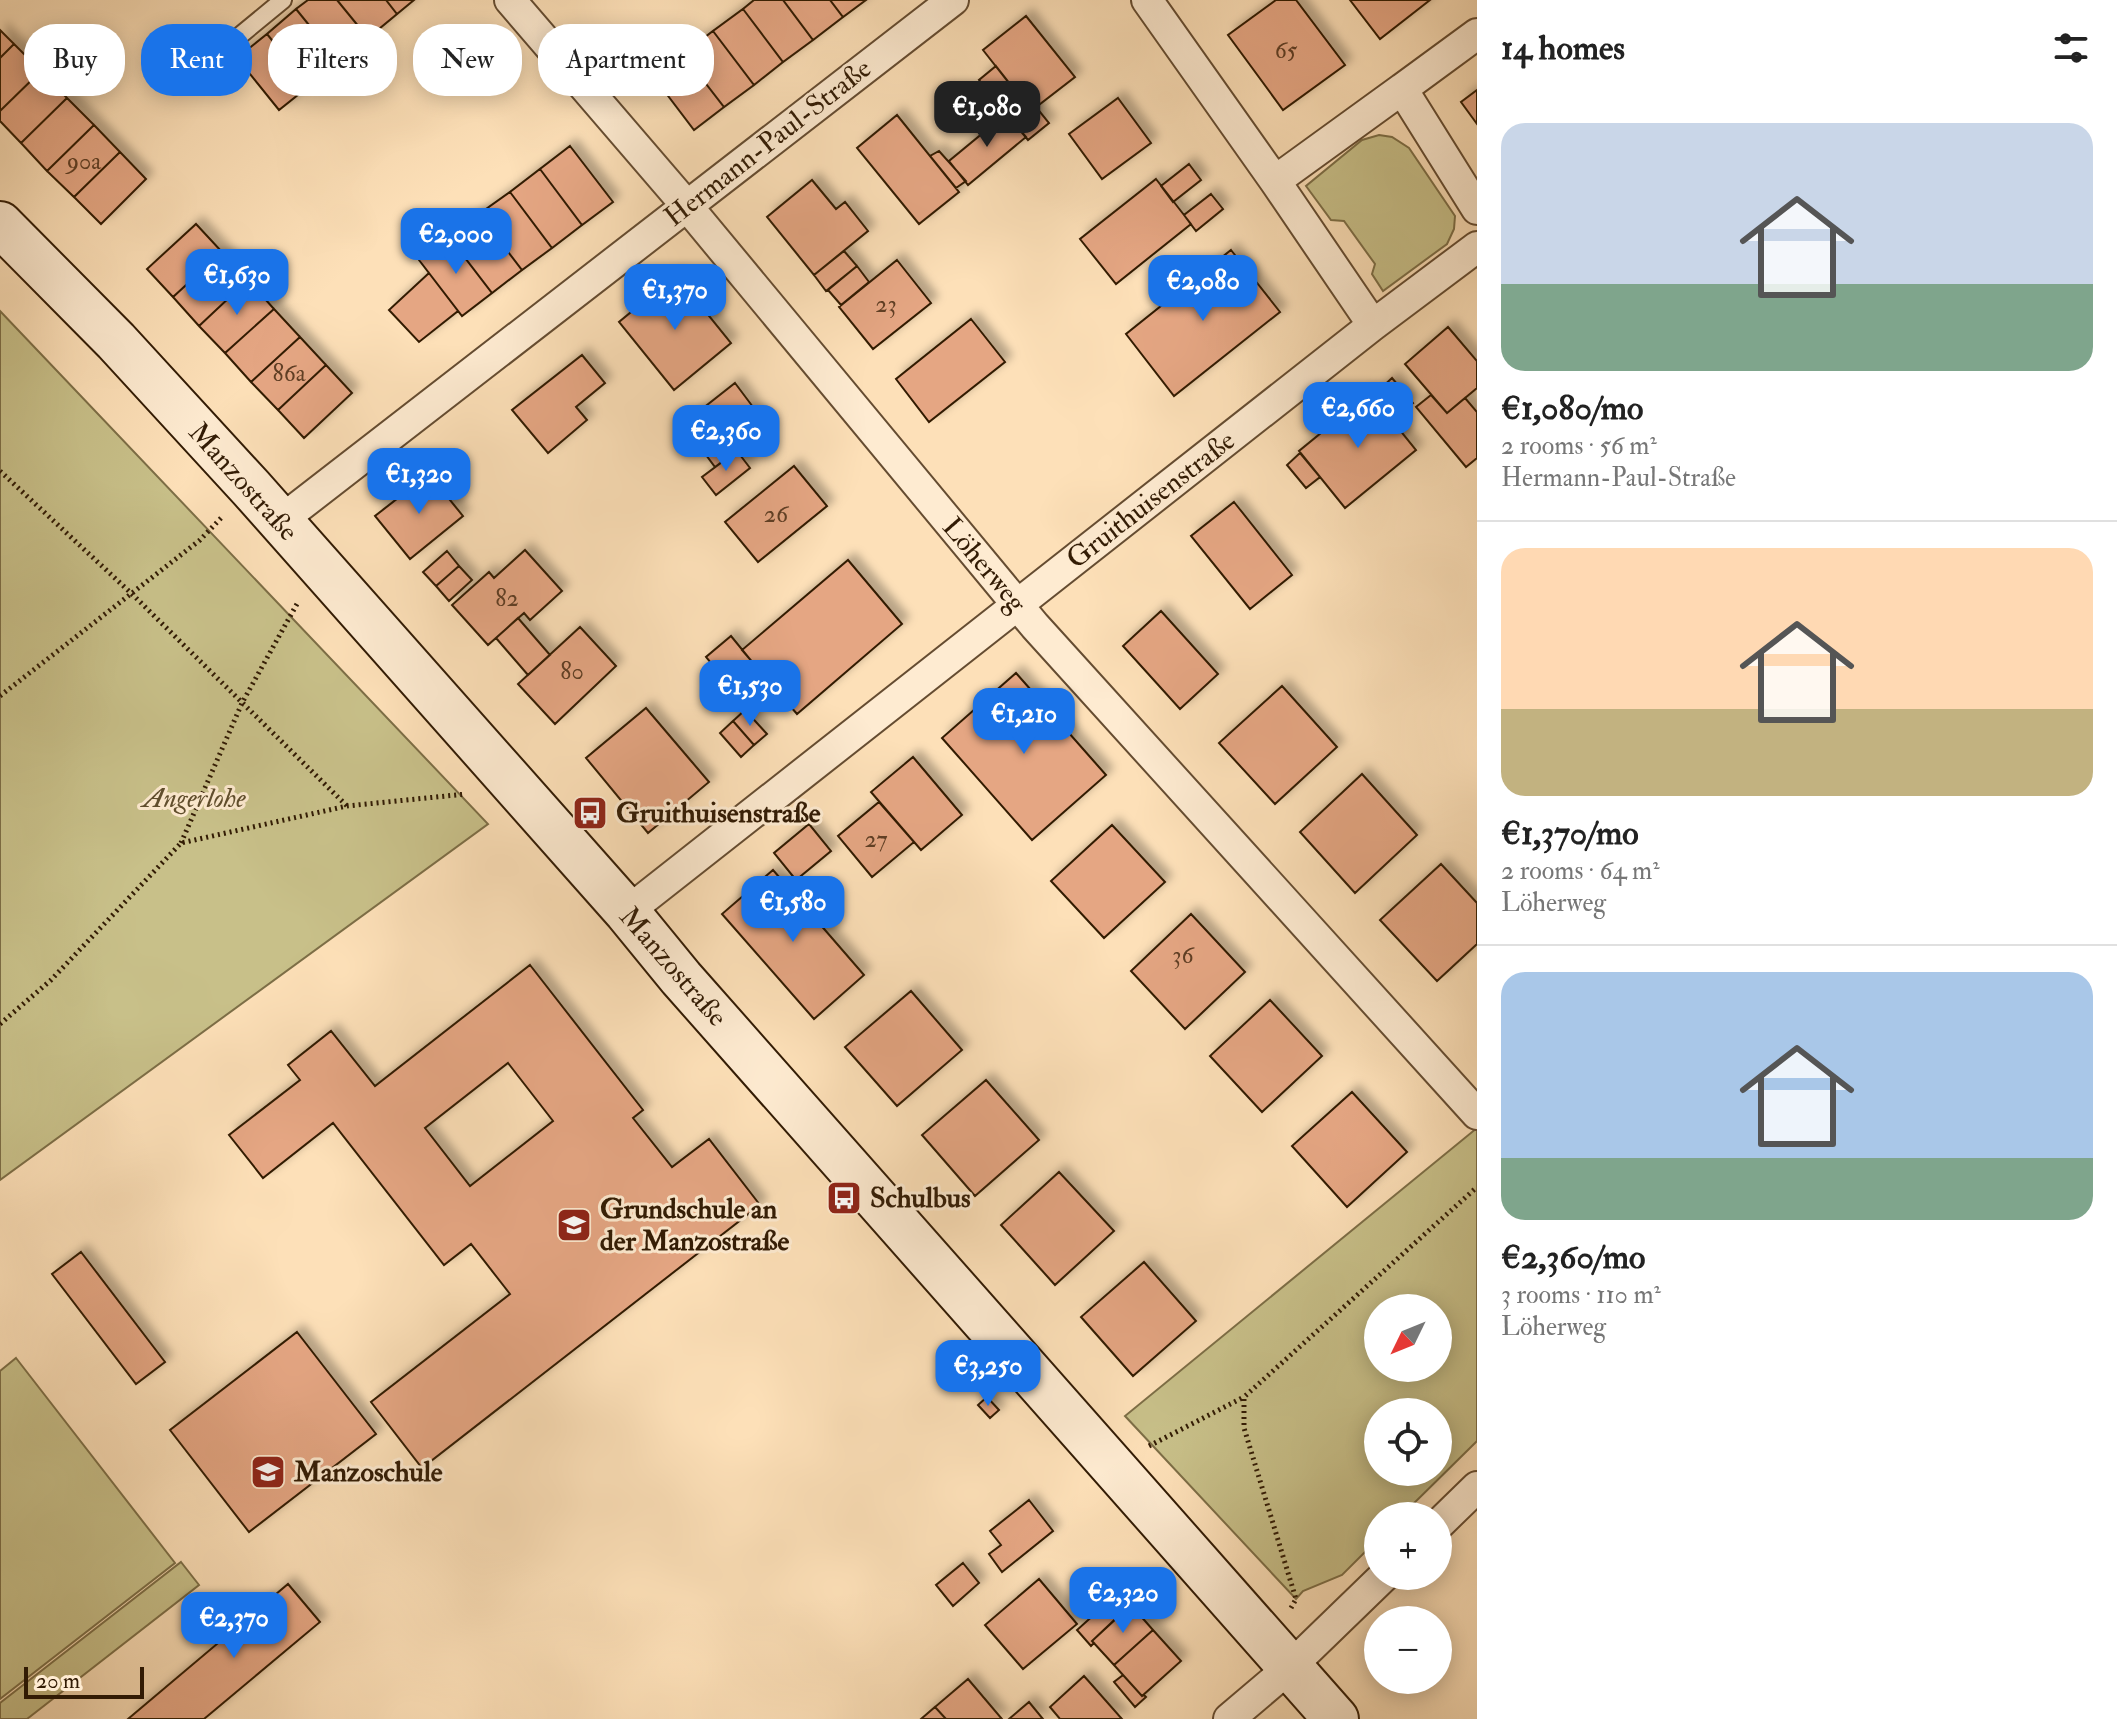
<!DOCTYPE html>
<meta charset="utf-8">
<style>
body{margin:0;font-family:"IM FELL Double Pica",serif;background:#f6f6f6;color:#222;height:100vh;display:flex;flex-direction:column;font-size:30px;white-space:nowrap}
*{box-sizing:border-box;margin:0}
p{font-size:26px;color:#767676}
.icon{flex:none;width:44px;height:44px;fill:none;stroke:currentColor;stroke-width:2;stroke-linecap:round;stroke-linejoin:round}
.map{position:relative;flex:1;overflow:hidden}
.side{display:flex;flex-direction:column;background:#fff;width:640px}
.side>*{flex:none}
.top-card{position:absolute;left:24px;top:24px;width:760px;height:72px;display:flex;gap:16px}
.needle{width:52px;rotate:227deg}
.controls{position:absolute;left:1364px;top:1294px;display:grid;gap:16px}
.controls a{display:grid;place-items:center;width:88px;height:88px;border-radius:50%;background:#fff;box-shadow:0 4px 20px #0003;font-size:40px}
.scale{position:absolute;left:24px;bottom:20px;width:120px;box-sizing:border-box;padding-left:8px;border:4px solid #321b04;border-top:0;font-size:22px;line-height:28px;white-space:nowrap;color:#321b04;-webkit-text-stroke:6px #feebd1;paint-order:stroke}
.price{position:absolute;translate:-50% -68px;padding:0 18px;border-radius:16px;background:#1a73e8;color:#fff;font-size:26px;line-height:52px;filter:drop-shadow(0 2px 4px #0008)}
.price::after{content:'';position:absolute;left:50%;top:48px;width:24px;height:18px;margin-left:-12px;background:inherit;clip-path:polygon(0 0,100% 0,50% 100%)}
.price.selected{background:#222;color:#fff}
ul{padding:0;list-style:none}
li{display:grid;align-content:center;gap:16px;height:424px;padding:0 24px}
li+li{border-top:2px solid #e0e0e0}
li span{display:grid;place-items:center;height:248px;border-radius:24px;color:#555}
li>.icon{margin-inline-start:auto}
span .icon{width:144px;height:144px;fill:#fffc;stroke-width:1}
li b{font-size:34px}
h2{display:flex;justify-content:space-between;align-items:center;height:96px;padding:0 24px;font-size:34px}
.tag{padding:0 28px;border-radius:32px;background:#fff;box-shadow:0 4px 20px #0003;font-size:28px;line-height:72px}
.tag.selected{background:#1a73e8;color:#fff}
main{display:flex;flex:1;min-height:0}
.map>svg:first-child{display:block}
.green{fill:#c8c089;stroke:#7d6e46;stroke-width:2;fill-rule:evenodd}
.building{fill:#e5a683;stroke:#321b04;stroke-width:2;fill-rule:evenodd;filter:url(#shadow)}
.lines{fill:none;stroke-linecap:round;stroke-linejoin:round}
.lane-casing{stroke:#654c31;stroke-width:20}
.street-casing{stroke:#654c31;stroke-width:34}
.secondary-casing{stroke:#321b04;stroke-width:48}
.path{stroke:#321b04;stroke-width:5;stroke-dasharray:2 4;stroke-linecap:butt}
.lane{stroke:#feebd1;stroke-width:16}
.street{stroke:#feebd1;stroke-width:30}
.secondary{stroke:#feebd1;stroke-width:44}
.labels{text-anchor:middle;dominant-baseline:central;stroke-width:6;stroke-linejoin:round;paint-order:stroke}
.number-label{font-size:24px;fill:#5f3e24}
.street-label{font-size:28px;fill:#321b04;stroke:#feebd1}
.park-label{font-size:28px;font-style:italic;fill:#5f4d2c;stroke:#feebd1}
.poi-label{font-size:28px;font-weight:bold;fill:#321b04;stroke:#feebd1;text-anchor:start}
</style>
<main>
<div class="map">
<svg width="1477" height="1719" viewBox="0 0 1477 1719">
<defs>
<filter id="shadow"><feDropShadow dx="7" dy="-7" stdDeviation="4" flood-color="#0004"/></filter>
</defs>
<rect width="100%" height="100%" fill="#fde0b8"/>
<filter id="stains"><feTurbulence type="fractalNoise" baseFrequency=".0025" numOctaves="4"/><feColorMatrix values="0 0 0 0 .2 0 0 0 0 .09 0 0 0 0 .02 0 0 0 .5 -.17"/></filter>
<radialGradient id="worn" r=".72"><stop offset=".6" stop-color="#630" stop-opacity="0"/><stop offset="1" stop-color="#630" stop-opacity=".3"/></radialGradient>
<path class="green" d="M 1379,135 L 1392,137 L 1409,148 L 1455,216 L 1454,229 L 1447,244 L 1383,291 L 1372,274 L 1375,264 L 1344,221 L 1331,220 L 1306,186 L 1362,140 Z
M 0,311 L 488,824 L 0,1180 Z
M 1477,1128 L 1477,1441 L 1401,1516 L 1378,1516 L 1378,1539 L 1342,1575 L 1303,1591 L 1296,1599 L 1125,1416 ZM 1378,1308 L 1438,1308 L 1438,1368 L 1378,1368 ZM 1378,1412 L 1438,1412 L 1438,1472 L 1378,1472 Z
M 16,1358 L 175,1563 L 0,1699 L 0,1371 Z
M 181,1562 L 199,1585 L 27,1719 L 0,1719 L 0,1703 Z"/>
<path class="building" d="M 308,0 L 337,0 L 368,38 L 339,62 L 296,9 Z
M 337,0 L 386,0 L 397,14 L 368,38 Z
M 386,0 L 414,0 L 397,14 Z
M 754,0 L 783,0 L 813,40 L 783,62 L 743,9 Z
M 783,0 L 830,0 L 843,17 L 813,40 Z
M 830,0 L 866,0 L 843,17 Z
M 1276,0 L 1296,0 L 1345,65 L 1283,110 L 1228,35 Z
M 1350,0 L 1430,0 L 1380,39 Z
M 296,9 L 339,62 L 309,86 L 267,34 Z
M 743,9 L 783,62 L 754,85 L 713,31 Z
M 1026,16 L 1075,77 L 1031,111 L 983,50 Z
M 0,30 L 14,44 L 0,58 Z
M 713,31 L 754,85 L 724,107 L 683,54 Z
M 267,34 L 309,86 L 279,110 L 237,58 Z
M 14,44 L 41,71 L 0,111 L 0,58 Z
M 683,54 L 724,107 L 694,130 L 653,76 Z
M 996,66 L 1031,111 L 1036,107 L 1049,123 L 1028,140 L 979,80 Z
M 41,71 L 67,98 L 21,143 L 0,121 L 0,111 Z
M 1477,90 L 1477,124 L 1461,102 Z
M 67,98 L 94,125 L 47,171 L 21,143 Z
M 1118,98 L 1151,143 L 1102,179 L 1069,134 Z
M 995,100 L 1006,114 L 981,135 L 969,123 Z
M 1006,114 L 1026,137 L 968,185 L 949,161 Z
M 897,115 L 959,192 L 919,224 L 857,148 Z
M 94,125 L 120,152 L 74,197 L 47,171 Z
M 570,146 L 613,202 L 582,225 L 540,169 Z
M 939,151 L 966,181 L 956,188 L 930,156 Z
M 120,152 L 146,179 L 101,224 L 74,197 Z
M 1189,164 L 1201,180 L 1173,202 L 1161,186 Z
M 540,169 L 582,225 L 552,248 L 510,192 Z
M 1156,179 L 1191,224 L 1116,284 L 1080,239 Z
M 812,180 L 836,209 L 845,202 L 868,231 L 814,275 L 767,217 Z
M 510,192 L 552,248 L 522,270 L 479,214 Z
M 1211,194 L 1223,209 L 1196,231 L 1184,215 Z
M 479,214 L 522,270 L 492,293 L 449,237 Z
M 196,224 L 222,252 L 173,297 L 147,269 Z
M 449,237 L 492,293 L 462,316 L 419,260 Z
M 1231,250 L 1280,312 L 1174,396 L 1126,334 Z
M 844,251 L 857,266 L 826,291 L 814,275 Z
M 222,252 L 248,280 L 199,326 L 173,297 Z
M 897,260 L 931,303 L 873,349 L 839,307 Z
M 857,266 L 869,282 L 841,305 L 828,290 Z
M 429,273 L 458,311 L 419,342 L 389,310 Z
M 676,275 L 731,343 L 674,390 L 619,322 Z
M 248,280 L 274,309 L 225,353 L 199,326 Z
M 274,309 L 300,337 L 251,382 L 225,353 Z
M 971,319 L 1005,362 L 929,422 L 896,379 Z
M 1448,327 L 1477,361 L 1477,388 L 1447,413 L 1405,364 Z
M 300,337 L 326,365 L 278,410 L 251,382 Z
M 582,355 L 605,383 L 576,407 L 587,420 L 548,453 L 512,410 Z
M 326,365 L 352,393 L 304,438 L 278,410 Z
M 1392,378 L 1413,403 L 1399,414 L 1379,390 Z
M 735,383 L 768,427 L 715,467 L 683,424 Z
M 1370,393 L 1416,450 L 1345,508 L 1299,451 Z
M 1431,395 L 1447,413 L 1465,398 L 1477,412 L 1477,458 L 1466,467 L 1416,407 Z
M 737,451 L 750,468 L 716,495 L 702,477 Z
M 1300,453 L 1320,477 L 1306,488 L 1287,465 Z
M 794,466 L 827,506 L 758,562 L 725,522 Z
M 429,474 L 463,516 L 410,559 L 375,516 Z
M 1234,502 L 1292,575 L 1250,609 L 1191,536 Z
M 525,550 L 562,591 L 530,620 L 524,613 L 488,645 L 452,605 L 489,572 L 494,578 Z
M 447,551 L 459,566 L 436,586 L 423,572 Z
M 848,560 L 902,624 L 797,714 L 742,650 Z
M 459,566 L 472,580 L 449,601 L 436,586 Z
M 1161,611 L 1218,674 L 1180,709 L 1123,646 Z
M 518,618 L 550,655 L 528,675 L 496,638 Z
M 580,627 L 616,666 L 555,724 L 518,684 Z
M 731,636 L 758,669 L 733,690 L 706,657 Z
M 1016,673 L 1106,775 L 1032,840 L 942,738 Z
M 1282,686 L 1337,747 L 1275,804 L 1219,743 Z
M 646,708 L 709,782 L 648,833 L 586,758 Z
M 745,710 L 767,734 L 754,745 L 733,721 Z
M 733,721 L 754,745 L 741,757 L 720,733 Z
M 913,757 L 962,815 L 921,850 L 871,792 Z
M 1362,774 L 1417,835 L 1355,893 L 1300,832 Z
M 879,802 L 914,842 L 872,877 L 838,836 Z
M 809,824 L 831,851 L 796,880 L 774,853 Z
M 1112,825 L 1165,882 L 1104,938 L 1051,881 Z
M 1441,864 L 1477,903 L 1477,944 L 1437,981 L 1380,920 Z
M 773,870 L 864,975 L 814,1019 L 722,914 Z
M 1191,914 L 1245,972 L 1185,1029 L 1131,971 Z
M 530,965 L 643,1110 L 633,1118 L 672,1167 L 709,1139 L 760,1205 L 422,1468 L 371,1402 L 510,1294 L 471,1244 L 444,1265 L 333,1123 L 263,1178 L 229,1135 L 300,1080 L 288,1065 L 331,1031 L 375,1086 ZM 508,1063 L 553,1121 L 470,1186 L 425,1128 Z
M 911,991 L 962,1050 L 897,1106 L 845,1047 Z
M 1270,1000 L 1322,1056 L 1262,1112 L 1210,1056 Z
M 986,1080 L 1039,1140 L 975,1196 L 922,1135 Z
M 1352,1092 L 1407,1152 L 1347,1207 L 1292,1146 Z
M 1059,1172 L 1114,1231 L 1055,1285 L 1001,1225 Z
M 81,1252 L 165,1362 L 136,1384 L 52,1274 Z
M 1144,1262 L 1196,1321 L 1133,1376 L 1081,1317 Z
M 297,1332 L 376,1434 L 249,1532 L 170,1430 Z
M 987,1397 L 999,1410 L 990,1418 L 978,1405 Z
M 1029,1500 L 1053,1531 L 1002,1572 L 989,1554 L 1001,1545 L 990,1531 Z
M 963,1563 L 979,1583 L 953,1606 L 936,1585 Z
M 1039,1579 L 1077,1624 L 1023,1669 L 985,1625 Z
M 288,1584 L 320,1622 L 204,1719 L 128,1719 Z
M 1116,1595 L 1128,1607 L 1092,1641 L 1094,1643 L 1091,1646 L 1077,1630 Z
M 1131,1605 L 1153,1630 L 1114,1665 L 1092,1641 Z
M 1153,1630 L 1181,1661 L 1142,1696 L 1114,1665 Z
M 1123,1675 L 1142,1696 L 1144,1695 L 1146,1697 L 1135,1707 L 1114,1682 Z
M 1084,1676 L 1122,1719 L 1060,1719 L 1050,1707 Z
M 968,1679 L 1002,1719 L 946,1719 L 935,1707 Z
M 1029,1702 L 1043,1719 L 1009,1719 Z
M 935,1707 L 946,1719 L 921,1719 Z"/>
<g class="lines">
<g class="lane-casing">
<path id="lane" d="M 226,47 L 283,0"/>
</g>
<g class="street-casing">
<path id="street" d="M 510,0 L 687,206 L 1035,626 L 1477,1114
M 1147,0 L 1275,181
M 1402,89 L 1477,34
M 1477,209 L 1402,89 L 1275,181 L 1373,325 L 1477,247
M 279,522 L 953,0
M 627,912 L 1373,325
M 1438,1525 L 1477,1487
M 1229,1719 L 1289,1668 L 1384,1576"/>
</g>
<g class="secondary-casing">
<path id="secondary" d="M 0,224 L 116,341 L 251,488 L 627,912 L 681,978 L 1336,1719"/>
</g>
<path class="path" d="M 0,471 L 132,594 L 347,806
M 0,696 L 200,540 L 223,516
M 181,843 L 242,703 L 298,602
M 0,1024 L 51,980 L 181,843 L 347,806 L 466,794
M 1149,1446 L 1244,1397
M 1291,1608 L 1296,1599 L 1244,1428 L 1244,1397 L 1477,1187"/>
<use href="#lane" class="lane"/>
<use href="#street" class="street"/>
<use href="#secondary" class="secondary"/>
</g>
<defs>
<g id="bus-square" transform="scale(1.8)"><rect x="-9" y="-9" width="18" height="18" rx="4" fill="#8f2418" stroke="#feebd1"/><path d="M-5-6H5V4H4V6H2V4H-2V6H-4V4H-5ZM-3.5-4V0h7V-4ZM-3.5 1.2v1.5H-2V1.2ZM2 1.2v1.5H3.5V1.2Z" fill="#fff"/></g>
<g id="school-square" transform="scale(1.8)"><rect x="-9" y="-9" width="18" height="18" rx="4" fill="#8f2418" stroke="#feebd1"/><path d="M0-5L7-2L0 1L-7-2ZM-4 1L0 2.5L4 1V4Q0 6-4 4Z" fill="#fff"/></g>
</defs>
<g fill-rule="evenodd">
<use href="#bus-square" x="590" y="813"/>
<use href="#bus-square" x="844" y="1198"/>
<use href="#school-square" x="574" y="1225"/>
<use href="#school-square" x="268" y="1472"/>
</g>
<g class="labels">
<g class="number-label">
<text x="1286" y="50">65</text>
<text x="84" y="161">90a</text>
<text x="886" y="304">23</text>
<text x="289" y="373">86a</text>
<text x="776" y="514">26</text>
<text x="507" y="598">82</text>
<text x="572" y="671">80</text>
<text x="876" y="839">27</text>
<text x="1183" y="955">36</text>
</g>
<g class="street-label">
<text transform="translate(768 143) rotate(-38)">Hermann-Paul-Straße</text>
<text transform="translate(243 482) rotate(48)">Manzostraße</text>
<text transform="translate(1151 500) rotate(-38)">Gruithuisenstraße</text>
<text transform="translate(984 565) rotate(50)">Löherweg</text>
<text transform="translate(673 967) rotate(49)">Manzostraße</text>
</g>
<g class="park-label">
<text x="194" y="798">Angerlohe</text>
</g>
<g class="poi-label">
<text x="616" y="813">Gruithuisenstraße</text>
<text x="870" y="1198">Schulbus</text>
<text x="600" y="1209">Grundschule an<tspan x="600" dy="32">der Manzostraße</tspan></text>
<text x="294" y="1472">Manzoschule</text>
</g>
</g>
<rect width="100%" height="100%" filter="url(#stains)"/>
<rect width="100%" height="100%" fill="url(#worn)"/>
</svg>
<div class="controls">
<a><svg class="needle" viewBox="-14 -14 28 28"><path d="M0-13l5 13h-10z" fill="#e53935"/><path d="M0 13l5-13h-10z" fill="#767676"/></svg></a>
<a><svg class="icon" aria-label="locate" viewBox="0 0 24 24"><circle cx="12" cy="12" r="6"/><path d="M12 2v4M12 18v4M2 12h4M18 12h4"/></svg></a>
<a>+</a>
<a>−</a>
</div>
<div class="scale">20 m</div>
<b class="price selected" style="left:987px;top:149px">€1,080</b>
<b class="price" style="left:456px;top:276px">€2,000</b>
<b class="price" style="left:237px;top:317px">€1,630</b>
<b class="price" style="left:1203px;top:323px">€2,080</b>
<b class="price" style="left:675px;top:332px">€1,370</b>
<b class="price" style="left:1358px;top:450px">€2,660</b>
<b class="price" style="left:726px;top:473px">€2,360</b>
<b class="price" style="left:419px;top:516px">€1,320</b>
<b class="price" style="left:750px;top:728px">€1,530</b>
<b class="price" style="left:1024px;top:756px">€1,210</b>
<b class="price" style="left:793px;top:944px">€1,580</b>
<b class="price" style="left:988px;top:1408px">€3,250</b>
<b class="price" style="left:1123px;top:1635px">€2,320</b>
<b class="price" style="left:234px;top:1660px">€2,370</b>
<div class="top-card">
<a class="tag">Buy</a>
<a class="tag selected">Rent</a>
<a class="tag">Filters</a>
<a class="tag">New</a>
<a class="tag">Apartment</a>
</div>
</div>
<section class="side">
<h2>14 homes<svg class="icon" aria-label="filters" viewBox="0 0 24 24"><path d="M4 7h16M4 17h16"/><circle cx="9" cy="7" r="2"/><circle cx="15" cy="17" r="2"/></svg></h2>
<ul>
<li><span style="background:linear-gradient(#c9d6e8 65%,#7fa58c 0)"><svg class="icon" aria-label="home" viewBox="0 0 24 24"><path d="M3 11l9-7 9 7M6 9v11h12V9"/></svg></span><div><b>€1,080/mo</b><p>2 rooms · 56 m²</p><p>Hermann-Paul-Straße</p></div></li>
<li><span style="background:linear-gradient(#ffd9b3 65%,#c2b280 0)"><svg class="icon" aria-label="home" viewBox="0 0 24 24"><path d="M3 11l9-7 9 7M6 9v11h12V9"/></svg></span><div><b>€1,370/mo</b><p>2 rooms · 64 m²</p><p>Löherweg</p></div></li>
<li><span style="background:linear-gradient(#a9c7e8 75%,#7fa58c 0)"><svg class="icon" aria-label="home" viewBox="0 0 24 24"><path d="M3 11l9-7 9 7M6 9v11h12V9"/></svg></span><div><b>€2,360/mo</b><p>3 rooms · 110 m²</p><p>Löherweg</p></div></li>
</ul>
</section>
</main>
